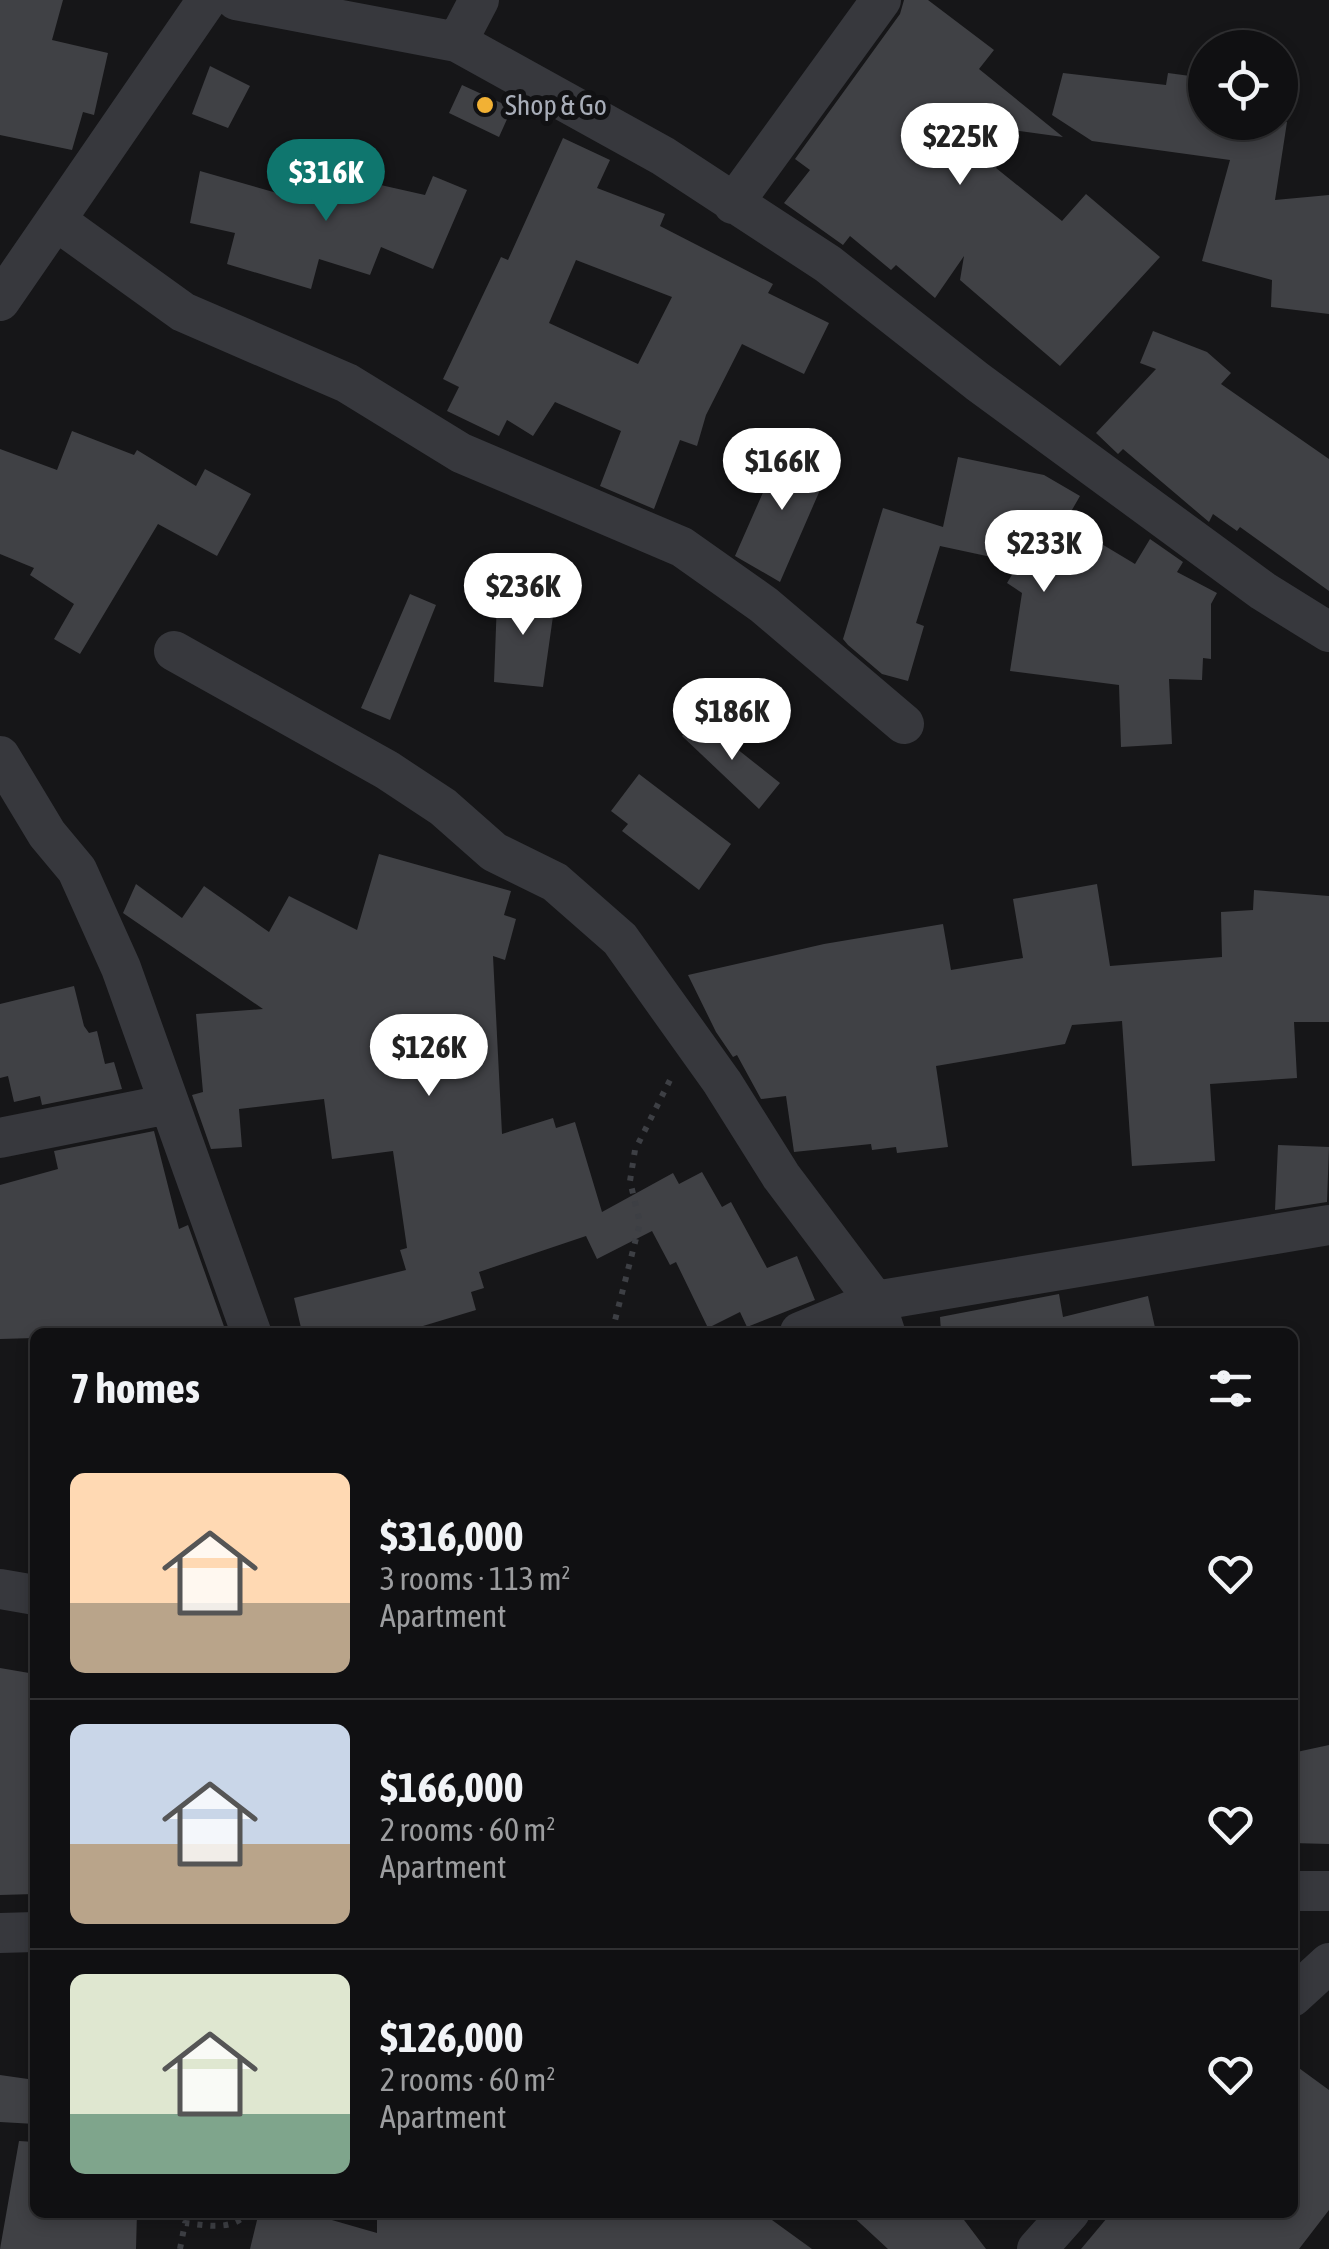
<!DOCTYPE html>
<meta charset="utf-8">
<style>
body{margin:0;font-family:"Asap Condensed",sans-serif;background:#19191b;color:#f1f3f6;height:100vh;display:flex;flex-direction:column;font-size:38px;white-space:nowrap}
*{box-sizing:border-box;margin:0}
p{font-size:32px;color:#9c9d9f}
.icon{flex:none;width:55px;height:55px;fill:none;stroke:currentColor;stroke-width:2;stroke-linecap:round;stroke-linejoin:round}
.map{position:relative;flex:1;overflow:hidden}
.side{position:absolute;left:30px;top:1328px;width:1268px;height:890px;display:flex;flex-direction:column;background:#101012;border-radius:15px;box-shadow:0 5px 15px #0003,0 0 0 2px #303032}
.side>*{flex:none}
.buttons{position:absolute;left:1188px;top:30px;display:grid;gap:20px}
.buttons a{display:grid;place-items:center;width:110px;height:110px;border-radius:50%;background:#101012;box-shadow:0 5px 15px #0003,0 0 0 2px #303032;font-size:50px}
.price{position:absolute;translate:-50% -85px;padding:0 22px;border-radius:35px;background:#fff;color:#222;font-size:32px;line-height:65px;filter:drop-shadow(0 2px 5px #0008)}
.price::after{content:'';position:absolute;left:50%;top:60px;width:30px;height:22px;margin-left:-15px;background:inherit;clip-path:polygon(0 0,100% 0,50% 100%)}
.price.active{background:#0f766e;color:#fff}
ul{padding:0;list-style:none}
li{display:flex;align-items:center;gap:30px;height:250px;padding:0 40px}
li+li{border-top:2px solid #303032}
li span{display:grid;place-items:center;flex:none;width:280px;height:200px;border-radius:15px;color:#555}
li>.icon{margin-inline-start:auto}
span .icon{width:120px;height:120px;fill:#fffc;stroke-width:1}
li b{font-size:42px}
h2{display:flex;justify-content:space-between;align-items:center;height:120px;padding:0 40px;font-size:42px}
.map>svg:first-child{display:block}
.building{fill:#404145;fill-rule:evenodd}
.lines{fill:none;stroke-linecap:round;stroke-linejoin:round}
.path{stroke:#3d3f44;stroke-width:6;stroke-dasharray:5 8;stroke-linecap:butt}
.street{stroke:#37383d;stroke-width:40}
.poi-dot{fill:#f2b134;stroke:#111113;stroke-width:4}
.labels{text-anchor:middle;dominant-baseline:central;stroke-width:10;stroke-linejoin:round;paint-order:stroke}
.poi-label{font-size:28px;fill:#a8adb8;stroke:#111113;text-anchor:start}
</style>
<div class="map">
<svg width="1329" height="2249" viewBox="0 0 1329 2249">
<rect width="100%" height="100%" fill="#161618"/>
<path class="building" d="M 0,0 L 63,0 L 52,40 L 108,53 L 94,115 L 83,112 L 72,150 L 0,135 Z
M 904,0 L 928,0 L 994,50 L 979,69 L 1063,137 L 1012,130 L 1020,137 L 996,168 L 1062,221 L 1086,194 L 1160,257 L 1060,366 L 960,280 L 964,256 L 935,298 L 896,265 L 891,270 L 850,236 L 843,245 L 784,203 L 810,170 L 795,159 L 900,14 Z
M 210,66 L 250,86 L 228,128 L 192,114 Z
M 1063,73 L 1166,85 L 1168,73 L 1205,78 L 1205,122 L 1287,122 L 1275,200 L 1329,195 L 1329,314 L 1271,307 L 1272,280 L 1202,261 L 1230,160 L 1092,141 L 1052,115 Z
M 462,85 L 512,108 L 499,137 L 449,113 Z
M 563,138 L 610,160 L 597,188 L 665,214 L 660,226 L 773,284 L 768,293 L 829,323 L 804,374 L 742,344 L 706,415 L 697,446 L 680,440 L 654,509 L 600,486 L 621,431 L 555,402 L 533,436 L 507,420 L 499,436 L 447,411 L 459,387 L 443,379 L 501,257 L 508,260 ZM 576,260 L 672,297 L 638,364 L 549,323 Z
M 200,171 L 277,193 L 284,183 L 305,200 L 310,173 L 321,176 L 323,172 L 425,195 L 433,176 L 467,190 L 433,269 L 381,247 L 370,275 L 319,259 L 311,289 L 227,264 L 235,233 L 190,223 Z
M 1153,331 L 1207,352 L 1231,373 L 1221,384 L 1329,459 L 1329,591 L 1240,527 L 1237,531 L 1213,514 L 1209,522 L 1123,449 L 1118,454 L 1096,433 L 1156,369 L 1140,363 Z
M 72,431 L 134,455 L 137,450 L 196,486 L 205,469 L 251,494 L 217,556 L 158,524 L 80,654 L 54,639 L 74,604 L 30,575 L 34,568 L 0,554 L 0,449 L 57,470 Z
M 783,447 L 830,467 L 780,582 L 735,556 Z
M 958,457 L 1044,475 L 1080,496 L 1065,522 L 1135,564 L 1150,539 L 1183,562 L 1177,572 L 1217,593 L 1211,604 L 1211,659 L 1203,658 L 1202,680 L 1169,679 L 1172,744 L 1121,747 L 1119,685 L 1010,671 L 1022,593 L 1007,583 L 1019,563 L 940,546 L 916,623 L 924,626 L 908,681 L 882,674 L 848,645 L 843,639 L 883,508 L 943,527 Z
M 505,590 L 556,595 L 543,687 L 494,682 L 497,600 L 505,600 Z
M 410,594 L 436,605 L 390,720 L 361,708 Z
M 698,718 L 780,783 L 759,809 L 682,736 Z
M 639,774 L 731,844 L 699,890 L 622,831 L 628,824 L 611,811 Z
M 379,854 L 511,891 L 504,915 L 516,919 L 505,960 L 493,956 L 502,1134 L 553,1118 L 556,1128 L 575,1122 L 602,1212 L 673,1173 L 679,1184 L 702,1172 L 722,1207 L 731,1202 L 767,1268 L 797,1256 L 815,1300 L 747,1327 L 740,1312 L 708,1328 L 676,1262 L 670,1265 L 652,1231 L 597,1259 L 586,1236 L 479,1272 L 484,1288 L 471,1292 L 476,1310 L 423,1326 L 393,1332 L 302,1332 L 294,1298 L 406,1270 L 400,1250 L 407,1248 L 393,1151 L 332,1159 L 324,1099 L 239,1109 L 242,1147 L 211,1149 L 192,1095 L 203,1092 L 196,1014 L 263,1009 L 123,913 L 136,884 L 182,918 L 204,886 L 269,932 L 289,896 L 357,930 Z
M 1097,884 L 1110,966 L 1222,957 L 1221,912 L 1253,910 L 1254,890 L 1329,896 L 1329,1022 L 1294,1022 L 1297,1078 L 1210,1084 L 1215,1161 L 1132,1166 L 1122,1021 L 1072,1025 L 1065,1044 L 936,1066 L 948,1147 L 897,1153 L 896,1147 L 872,1150 L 871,1144 L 794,1152 L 786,1096 L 761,1099 L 737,1055 L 733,1057 L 716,1032 L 688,975 L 824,944 L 943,924 L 951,970 L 1023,958 L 1013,899 Z
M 74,986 L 84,1026 L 89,1033 L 97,1031 L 105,1064 L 114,1062 L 122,1089 L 42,1105 L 40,1096 L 14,1102 L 8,1076 L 0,1078 L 0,1004 Z
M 154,1131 L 179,1229 L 188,1225 L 226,1332 L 35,1332 L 35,1338 L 0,1339 L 0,1185 L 58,1169 L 54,1151 Z
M 1278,1145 L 1329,1147 L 1327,1202 L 1275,1210 Z
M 1059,1294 L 1063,1317 L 1148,1296 L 1156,1332 L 941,1332 L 940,1317 Z
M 0,1668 L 35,1674 L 35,1894 L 0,1895 Z
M 1329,1745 L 1329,1844 L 1292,1843 L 1292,1753 Z
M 1292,2063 L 1329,2090 L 1329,2210 L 1299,2249 L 1081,2249 L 1112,2212 L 1292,2212 Z
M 0,2075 L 35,2080 L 35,2124 L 0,2122 Z
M 19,2141 L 35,2142 L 35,2212 L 137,2212 L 136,2249 L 0,2249 Z
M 259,2212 L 304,2212 L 377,2233 L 377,2212 L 570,2212 L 599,2217 L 600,2212 L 761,2212 L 812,2249 L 250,2249 Z
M 848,2212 L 958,2212 L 986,2249 L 888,2249 Z"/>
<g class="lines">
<path class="path" d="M 612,1332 L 640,1223 L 630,1181 L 635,1150 L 672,1076
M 180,2249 L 185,2223 C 206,2225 233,2232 248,2212"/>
<path class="street" d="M 236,0 L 457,42 L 663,156 L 828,264 L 978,382 L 1263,591 L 1329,632
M 457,42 L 479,0
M 733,204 L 881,0
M 58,222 L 183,312 L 347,383 L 461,453 L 682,547 L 764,605 L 904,724
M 0,301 L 207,0
M 174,651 L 387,770 L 443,807 L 494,852 L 555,882 L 620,939 L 722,1082 L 781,1176 L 875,1301 L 885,1332
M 0,756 L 47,834 L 77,870 L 121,968 L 251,1332
M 0,1138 L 169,1104
M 800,1332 L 875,1301 L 1329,1225
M 0,1589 L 35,1595
M 1292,1891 L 1329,1891
M 0,1933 L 35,1932
M 1292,1997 L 1329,1963
M 1037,2249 L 1070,2212"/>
</g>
<circle class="poi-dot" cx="485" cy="105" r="10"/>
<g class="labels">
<g class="poi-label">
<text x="505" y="105">Shop &amp; Go</text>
</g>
</g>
</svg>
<div class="buttons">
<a><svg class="icon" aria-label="locate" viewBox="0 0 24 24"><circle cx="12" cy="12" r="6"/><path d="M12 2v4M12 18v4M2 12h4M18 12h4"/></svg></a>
</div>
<b class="price" style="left:960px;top:188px">$225K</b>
<b class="price active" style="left:326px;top:224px">$316K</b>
<b class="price" style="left:782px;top:513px">$166K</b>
<b class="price" style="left:1044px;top:595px">$233K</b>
<b class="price" style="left:523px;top:638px">$236K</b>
<b class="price" style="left:732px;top:763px">$186K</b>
<b class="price" style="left:429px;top:1099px">$126K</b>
<section class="side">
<h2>7 homes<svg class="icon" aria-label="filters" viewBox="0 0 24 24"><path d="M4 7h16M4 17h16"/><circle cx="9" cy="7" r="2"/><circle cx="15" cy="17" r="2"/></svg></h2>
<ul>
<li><span style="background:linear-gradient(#ffd9b3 65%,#b9a48a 0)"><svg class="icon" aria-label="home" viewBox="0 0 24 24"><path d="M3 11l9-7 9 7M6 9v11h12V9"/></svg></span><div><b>$316,000</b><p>3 rooms · 113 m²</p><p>Apartment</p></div><svg class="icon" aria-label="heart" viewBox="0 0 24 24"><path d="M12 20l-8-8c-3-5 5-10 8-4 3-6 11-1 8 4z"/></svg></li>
<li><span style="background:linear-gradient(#c9d6e8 60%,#b9a48a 0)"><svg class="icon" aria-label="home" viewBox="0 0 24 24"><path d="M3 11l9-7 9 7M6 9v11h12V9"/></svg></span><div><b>$166,000</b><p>2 rooms · 60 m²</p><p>Apartment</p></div><svg class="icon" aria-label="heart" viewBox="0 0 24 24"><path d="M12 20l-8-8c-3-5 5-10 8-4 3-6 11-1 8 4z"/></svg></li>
<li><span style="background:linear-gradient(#dfe7d0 70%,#7fa58c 0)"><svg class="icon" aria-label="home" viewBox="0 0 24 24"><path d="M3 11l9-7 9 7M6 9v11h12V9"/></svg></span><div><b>$126,000</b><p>2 rooms · 60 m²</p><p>Apartment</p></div><svg class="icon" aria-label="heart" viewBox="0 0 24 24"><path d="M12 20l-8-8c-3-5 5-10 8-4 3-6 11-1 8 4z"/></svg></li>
</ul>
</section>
</div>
